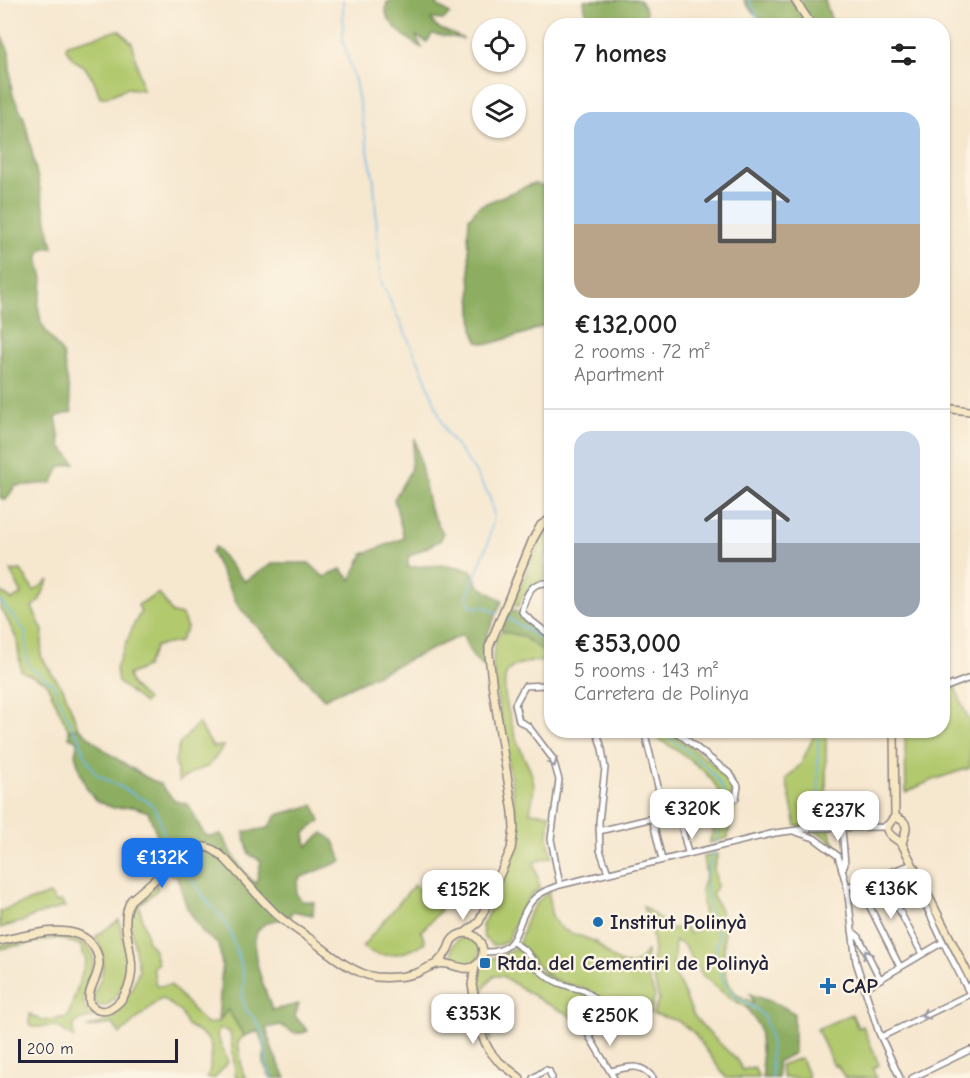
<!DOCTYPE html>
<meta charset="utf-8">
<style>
body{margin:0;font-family:"Comic Neue",sans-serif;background:#f6f6f6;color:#222;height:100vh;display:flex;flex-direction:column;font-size:22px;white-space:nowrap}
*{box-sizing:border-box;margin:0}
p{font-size:20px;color:#767676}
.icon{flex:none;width:33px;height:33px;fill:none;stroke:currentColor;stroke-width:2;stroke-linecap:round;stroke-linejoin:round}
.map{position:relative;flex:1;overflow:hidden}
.panel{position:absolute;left:544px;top:18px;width:406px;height:720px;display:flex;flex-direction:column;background:#fff;border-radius:24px;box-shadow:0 2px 4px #0004}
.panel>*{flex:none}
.fabs{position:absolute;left:472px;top:18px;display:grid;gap:12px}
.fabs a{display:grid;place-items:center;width:54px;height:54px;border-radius:50%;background:#fff;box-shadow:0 2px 4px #0004;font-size:30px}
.scale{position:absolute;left:18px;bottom:15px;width:160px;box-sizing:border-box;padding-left:6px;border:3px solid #22223b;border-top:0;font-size:16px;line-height:21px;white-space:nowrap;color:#22223b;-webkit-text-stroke:4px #fcf5e5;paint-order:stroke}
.price{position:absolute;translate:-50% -51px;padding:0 14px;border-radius:12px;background:#fff;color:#222;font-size:20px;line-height:39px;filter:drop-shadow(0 2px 3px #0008)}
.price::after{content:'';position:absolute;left:50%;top:36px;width:18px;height:14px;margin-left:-9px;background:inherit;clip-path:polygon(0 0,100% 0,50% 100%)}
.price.on{background:#1a73e8;color:#fff}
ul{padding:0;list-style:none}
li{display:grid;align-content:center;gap:12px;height:318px;padding:0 30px}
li+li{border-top:2px solid #e0e0e0}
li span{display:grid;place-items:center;height:186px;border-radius:18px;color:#555}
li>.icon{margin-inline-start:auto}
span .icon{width:108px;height:108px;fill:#fffc;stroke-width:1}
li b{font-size:26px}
h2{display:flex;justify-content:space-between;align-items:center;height:72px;padding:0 30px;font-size:26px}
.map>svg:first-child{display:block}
.green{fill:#b2c96e;stroke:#6a7654;stroke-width:1.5}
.forest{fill:#8dad61;stroke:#58684e;stroke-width:1.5}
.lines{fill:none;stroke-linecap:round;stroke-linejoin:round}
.stream{stroke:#6eb9e7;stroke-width:1.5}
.street-casing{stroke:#8c8485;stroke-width:8}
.secondary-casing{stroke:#8c8485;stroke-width:10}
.street{stroke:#fff;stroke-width:5}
.secondary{stroke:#f7e8c3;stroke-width:7}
.oneway{stroke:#9c9ca7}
.poi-dot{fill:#1f6fb2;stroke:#fcf5e5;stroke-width:2}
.labels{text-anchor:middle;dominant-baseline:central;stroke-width:5;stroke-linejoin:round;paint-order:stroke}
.poi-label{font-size:21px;font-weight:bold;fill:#22223b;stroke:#fcf5e5;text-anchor:start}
</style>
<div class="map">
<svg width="970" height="1078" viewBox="0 0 970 1078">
<rect width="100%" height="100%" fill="#fcf5e5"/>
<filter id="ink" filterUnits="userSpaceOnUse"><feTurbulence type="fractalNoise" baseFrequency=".0167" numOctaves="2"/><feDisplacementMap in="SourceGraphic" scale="12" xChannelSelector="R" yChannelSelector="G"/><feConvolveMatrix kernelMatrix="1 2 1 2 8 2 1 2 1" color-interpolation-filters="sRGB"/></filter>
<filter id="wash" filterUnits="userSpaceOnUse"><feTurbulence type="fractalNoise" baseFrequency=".008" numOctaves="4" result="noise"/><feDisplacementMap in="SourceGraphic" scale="24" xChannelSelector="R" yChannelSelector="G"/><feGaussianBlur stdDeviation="1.35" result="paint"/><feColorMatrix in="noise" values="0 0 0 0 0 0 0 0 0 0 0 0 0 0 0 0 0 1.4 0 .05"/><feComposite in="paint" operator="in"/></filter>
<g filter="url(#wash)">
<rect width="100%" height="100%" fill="#f6e7cf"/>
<path class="green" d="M 119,30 L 132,43 L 143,90 L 127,88 L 107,97 L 100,97 L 95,83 L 85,67 L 74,60 L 66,49 L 67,44 Z
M 552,525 L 552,551 L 549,554 L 544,555 L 545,579 C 529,586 526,591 518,606 L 512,605 L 544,532 Z
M 21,570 L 34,591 L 49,580 L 39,601 L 32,607 L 43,631 L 41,656 L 52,674 L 63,688 L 78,727 L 69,731 L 46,682 L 21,671 L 17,640 L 5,615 L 0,609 L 0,591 L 12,600 L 22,594 L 10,571 Z
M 159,593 L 172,613 L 182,615 L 187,628 L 179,642 L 156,646 L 146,667 L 128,675 L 131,685 L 147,700 L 144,703 L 118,682 L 116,668 L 134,624 L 141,612 L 138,605 Z
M 501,631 L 522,636 L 552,658 L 552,664 C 541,660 532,661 521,664 C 513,666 506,671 505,679 C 502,695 514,735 521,750 C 524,759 530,767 532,776 C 536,787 532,801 530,812 L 550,814 L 548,838 L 552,857 L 534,862 L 540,888 C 523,899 516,923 507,941 L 499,945 L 492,945 L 484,938 L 482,926 L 509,868 L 516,847 L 517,829 L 514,800 L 494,677 L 493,656 L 496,640 Z
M 955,687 L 970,723 L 970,768 C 947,775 927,781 906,793 L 905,731 L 944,730 L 944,693 Z
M 198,723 L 213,747 L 224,746 L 209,766 L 193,772 L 179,781 L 175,761 L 179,745 Z
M 650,731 L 669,731 L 729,776 L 734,785 L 734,794 L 730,797 L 721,799 C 719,795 718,790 716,786 C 705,768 671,745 652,736 Z
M 816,731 L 826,731 L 826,816 L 831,836 L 837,846 C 824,835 813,827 796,826 L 786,779 L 801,764 Z
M 734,805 L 728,838 L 709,843 L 720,808 Z
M 718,854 L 714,867 L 717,886 L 712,895 L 720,910 L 724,926 L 724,950 L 723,965 L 729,984 L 737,995 L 754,1003 L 747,1008 L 727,996 L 702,975 L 683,944 L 675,941 L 673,969 L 694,1016 L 709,1033 L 738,1061 L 742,1070 L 754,1067 L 759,1078 L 726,1078 L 694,1033 L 678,1021 L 653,1014 L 659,999 L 651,967 L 654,951 L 652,935 L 643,906 L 672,929 L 686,926 L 689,934 L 698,930 L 695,924 L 704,919 L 701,890 L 706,875 L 703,857 Z
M 157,884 L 157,890 L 139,905 L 148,942 L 153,948 L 158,963 L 153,967 L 156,986 L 171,985 L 206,1024 L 218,1022 L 228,1009 L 244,1036 L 238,1042 L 243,1073 L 247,1078 L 236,1078 L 230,1032 L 219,1028 L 217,1035 L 228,1062 L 215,1078 L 207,1078 L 210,1069 L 211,1045 L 206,1037 L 187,1025 L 180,1011 L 161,998 L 120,1034 L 113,1024 L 86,1028 L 112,1019 L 119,1007 L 131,991 L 139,970 L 129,919 L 133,903 Z
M 414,885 L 427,896 L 430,891 L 441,910 L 421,932 L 425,941 L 424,944 C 405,954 381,962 362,947 Z
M 549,891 C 550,904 549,917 559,926 C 565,933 583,936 593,941 C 600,944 604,951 610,956 C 626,969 637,968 647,950 L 646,972 L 655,996 L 650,1013 C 627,1011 609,1020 591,1035 L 599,1014 L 596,996 C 585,986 573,987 561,982 C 543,975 531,958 519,944 C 527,918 527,910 549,891 Z
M 50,894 L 55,902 L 61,901 L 65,907 L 33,916 L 24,921 L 0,928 L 0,912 L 8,908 Z
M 119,920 C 127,952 136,983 106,1006 L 99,1006 L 93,1001 C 93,993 96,990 99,983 C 106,966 103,952 96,936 Z
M 67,936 C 121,953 73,982 86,1011 L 100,1016 L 77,1021 L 73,1028 L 74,1038 L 57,1026 L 32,1027 L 29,1024 L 30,1014 L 42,1021 L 68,1017 L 86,960 L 80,945 L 58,938 L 0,949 L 0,945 L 49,937 Z
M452 951a14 14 0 1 1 28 0a14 14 0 1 1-28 0Z
M 516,946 L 524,953 L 538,971 L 582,992 L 593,1000 L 595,1007 L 595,1015 L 588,1031 L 566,1013 L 545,1003 L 502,976 L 493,976 L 483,990 L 488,1019 L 491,1042 L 485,1031 L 476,979 L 480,968 L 493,958 L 510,952 Z
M 852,1014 L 858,1028 L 863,1026 L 879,1065 L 873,1068 L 876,1078 L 845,1078 L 837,1065 L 834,1066 L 817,1029 Z
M 801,1058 L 809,1078 L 783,1078 L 780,1065 Z"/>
<path class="forest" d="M 392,0 L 436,0 L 437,5 L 450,14 L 443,20 L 431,19 L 436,27 L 464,39 L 432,34 L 427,42 L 416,36 L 422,48 C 411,42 389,25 386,13 C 386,11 386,4 387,2 Z
M 584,0 L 640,0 L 646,11 L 647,25 L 587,25 Z
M 744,0 L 825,0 L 833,25 L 765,25 L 747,5 Z
M 0,32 L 9,52 L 11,84 L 13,95 L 24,118 L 28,134 L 53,248 L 44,248 L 39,254 L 39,261 L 43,279 L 42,290 L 38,305 L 41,322 L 47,333 L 63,354 L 72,412 L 56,417 L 61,446 L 75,463 L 60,467 L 52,483 L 15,486 L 6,500 L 0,498 Z
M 534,183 L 547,187 L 552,184 L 552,330 L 548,324 L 526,333 L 489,344 L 478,342 L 473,329 L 468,233 L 469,218 L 479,206 Z
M 415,438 L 430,509 L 443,533 L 441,540 L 408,557 L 408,567 L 448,565 L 471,570 L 479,586 L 502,601 L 484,642 L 485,668 L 473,657 L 462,635 L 324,699 L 238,606 L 211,552 L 215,547 L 244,581 L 274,563 L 309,563 L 324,577 L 341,569 L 351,580 L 363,554 L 404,538 L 394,499 L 410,471 Z
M 514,610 L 552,640 L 552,658 L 522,636 L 501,631 L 509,611 Z
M 78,727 L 108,753 L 144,776 L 160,784 L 175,801 L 188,804 L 204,834 L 211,837 L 221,834 C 230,849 242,874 256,884 L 261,861 L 249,854 L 244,832 L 268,828 L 277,815 L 314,805 L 320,821 L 305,833 L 307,846 L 323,833 L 334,841 L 342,861 L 299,878 L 296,894 L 302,901 L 314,902 L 313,915 L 292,911 L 289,918 C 280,920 266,920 259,929 C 246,946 266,991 272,1010 L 299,1004 L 295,1016 L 308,1031 C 296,1036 291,1032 281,1025 L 266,1028 L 273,1052 L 286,1078 L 271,1078 L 263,1063 L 265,1051 L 258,1031 L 244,1036 L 228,1010 L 218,1022 L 222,967 L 219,945 L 203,933 L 187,908 L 177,877 L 152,865 L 137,866 L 133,855 L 161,845 L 148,812 L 134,807 L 113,808 L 95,800 L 86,787 L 80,772 L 75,754 L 78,741 L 69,737 L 69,731 Z
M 750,994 L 778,1004 L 794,1013 L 794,1053 L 777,1062 L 778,1078 L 762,1078 L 763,1071 L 759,1027 L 747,1008 L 754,1003 Z"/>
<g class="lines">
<path class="stream" d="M 343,0 L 343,41 L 355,81 L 374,182 L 380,279 L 421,367 L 446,432 L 472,467 L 490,497 L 494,517 L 488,543 L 467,597 L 471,607 L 485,607 L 497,613
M 749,0 L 762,26
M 0,600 L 25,631 L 26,637 L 27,661 L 31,668 L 53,684 L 74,731 L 79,737 L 84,753 L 96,774 L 150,803 C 161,814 160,828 166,840 C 169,846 173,852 177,858
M 506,617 L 535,635 L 552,648
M 657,730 C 678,745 721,770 725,797
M 819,730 L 818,747 L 819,815
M 716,844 L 724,812 L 724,802
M 715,849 L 707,871 L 706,881 L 707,895 L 710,913 L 719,937 L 716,948 L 716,962 L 725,984 L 732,994 L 756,1009 L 764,1017 L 770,1036 L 772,1078
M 180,862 L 209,904 L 222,917 L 231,934 L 243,972 L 244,983 L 242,997 L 244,1004 L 247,1011 L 254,1018 L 264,1034 L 267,1064 L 272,1078"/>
</g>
</g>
<g filter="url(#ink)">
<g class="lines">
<g class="street-casing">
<path id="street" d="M 552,582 C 548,583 540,583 536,585 C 527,590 524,603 522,612 L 528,618 L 552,637
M 944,688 L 970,678
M 552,689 L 545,685 L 525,686 L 515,704 L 519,721 L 528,726 L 553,759 L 559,780 L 551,839 L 560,885
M 595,730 L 597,732 L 602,749 L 605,768 L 599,822 L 600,850 L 608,873
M 644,730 L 665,815
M 678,812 L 688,853
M 652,818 L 662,860
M 599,831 L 736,798 L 738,786 L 730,774 L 674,730
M 793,831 L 814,838 L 838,856 L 847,887 L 856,962 L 879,1033 L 900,1078
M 907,866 L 943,942 L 970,994
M 842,871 L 845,864 L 842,828
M 881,875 L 922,954
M 858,883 L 900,967
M 847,887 L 910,865
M 852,931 L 859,937 L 880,979
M 513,942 L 526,951 L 539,970 L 549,978 L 559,983 L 571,987 L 584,990 L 594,998 L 597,1006 L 597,1014 L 589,1036 L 614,1078
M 483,952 C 522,954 513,924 531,902 C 538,893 549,889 560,885 L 775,833 L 814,828 L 883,827 L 888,824
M 865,988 L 943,942
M 881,1037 L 970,994
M 611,1071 C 629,1067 641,1062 653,1078
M 533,1078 L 545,1070 L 549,1071 L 552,1078
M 912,1078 L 970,1050"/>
</g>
<g class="secondary-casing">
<path id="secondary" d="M 795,0 L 812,26
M 944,408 L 970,411
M 894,730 L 895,816 C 892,821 887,824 887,830 C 890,837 897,839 902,844 L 970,978
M 895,816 C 897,818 900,819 903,821 C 910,827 903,836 902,844
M 465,933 L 479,922 L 511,849 L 514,829 L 513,812 L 493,690 L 489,655 L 489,647 L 533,539 L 541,525 L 552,518
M 0,941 C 26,936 69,921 90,942 C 95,948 99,956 99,963 C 99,978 86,989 90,1004 C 95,1010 102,1013 110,1009 C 117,1005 123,999 126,992 C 143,959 115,931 131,900 L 186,853 C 204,843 211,846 225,859 C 241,876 256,894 272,910 C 282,921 296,929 309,938 C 327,951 352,974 376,977 C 389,978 404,977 417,973 C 424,970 431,965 438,964 C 450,961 462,972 473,967 C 496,955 474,921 454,938 C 450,941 450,945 448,949 C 445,955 440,960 436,964
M 475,966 L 472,985 L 482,1036 L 489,1050 L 497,1060 L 520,1078"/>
</g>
<use href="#street" class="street"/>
<use href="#secondary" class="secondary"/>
</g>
<defs><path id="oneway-chevron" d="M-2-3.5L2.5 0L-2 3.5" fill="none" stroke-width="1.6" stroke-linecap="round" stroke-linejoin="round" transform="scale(1.5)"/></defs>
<g class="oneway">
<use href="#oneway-chevron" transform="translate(553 763) rotate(67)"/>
<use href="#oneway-chevron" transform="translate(867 954) rotate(-117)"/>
<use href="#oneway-chevron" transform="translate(925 1015) rotate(154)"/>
</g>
</g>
<g class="poi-dot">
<circle cx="598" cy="922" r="6"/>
<rect x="479" y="957" width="12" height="12" rx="3"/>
<path d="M825 977h6v6h6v6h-6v6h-6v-6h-6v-6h6z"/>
</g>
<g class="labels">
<g class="poi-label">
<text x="610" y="922">Institut Polinyà</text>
<text x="497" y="963">Rtda. del Cementiri de Polinyà</text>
<text x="842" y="986">CAP</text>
</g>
</g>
</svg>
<div class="fabs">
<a><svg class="icon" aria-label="locate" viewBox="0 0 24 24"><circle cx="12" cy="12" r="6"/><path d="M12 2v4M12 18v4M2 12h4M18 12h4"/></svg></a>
<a><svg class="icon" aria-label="layers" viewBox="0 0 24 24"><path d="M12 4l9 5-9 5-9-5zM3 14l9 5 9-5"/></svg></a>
</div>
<div class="scale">200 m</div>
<b class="price" style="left:692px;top:840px">€320K</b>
<b class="price" style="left:838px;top:842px">€237K</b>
<b class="price on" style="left:162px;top:889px">€132K</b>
<b class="price" style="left:891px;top:920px">€136K</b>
<b class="price" style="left:463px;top:921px">€152K</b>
<b class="price" style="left:473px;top:1045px">€353K</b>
<b class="price" style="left:610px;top:1047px">€250K</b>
<section class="panel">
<h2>7 homes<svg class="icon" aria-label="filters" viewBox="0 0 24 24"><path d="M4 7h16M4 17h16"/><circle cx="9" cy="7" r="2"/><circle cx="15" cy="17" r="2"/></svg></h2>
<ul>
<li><span style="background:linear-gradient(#a9c7e8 60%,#b9a48a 0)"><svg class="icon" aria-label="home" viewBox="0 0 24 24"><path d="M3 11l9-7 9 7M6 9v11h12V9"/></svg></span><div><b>€132,000</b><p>2 rooms · 72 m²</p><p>Apartment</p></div></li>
<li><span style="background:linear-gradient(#c9d6e8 60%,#9aa5b1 0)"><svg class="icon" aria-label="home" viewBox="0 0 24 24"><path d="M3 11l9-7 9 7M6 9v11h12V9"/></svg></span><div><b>€353,000</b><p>5 rooms · 143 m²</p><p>Carretera de Polinya</p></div></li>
</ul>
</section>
</div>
